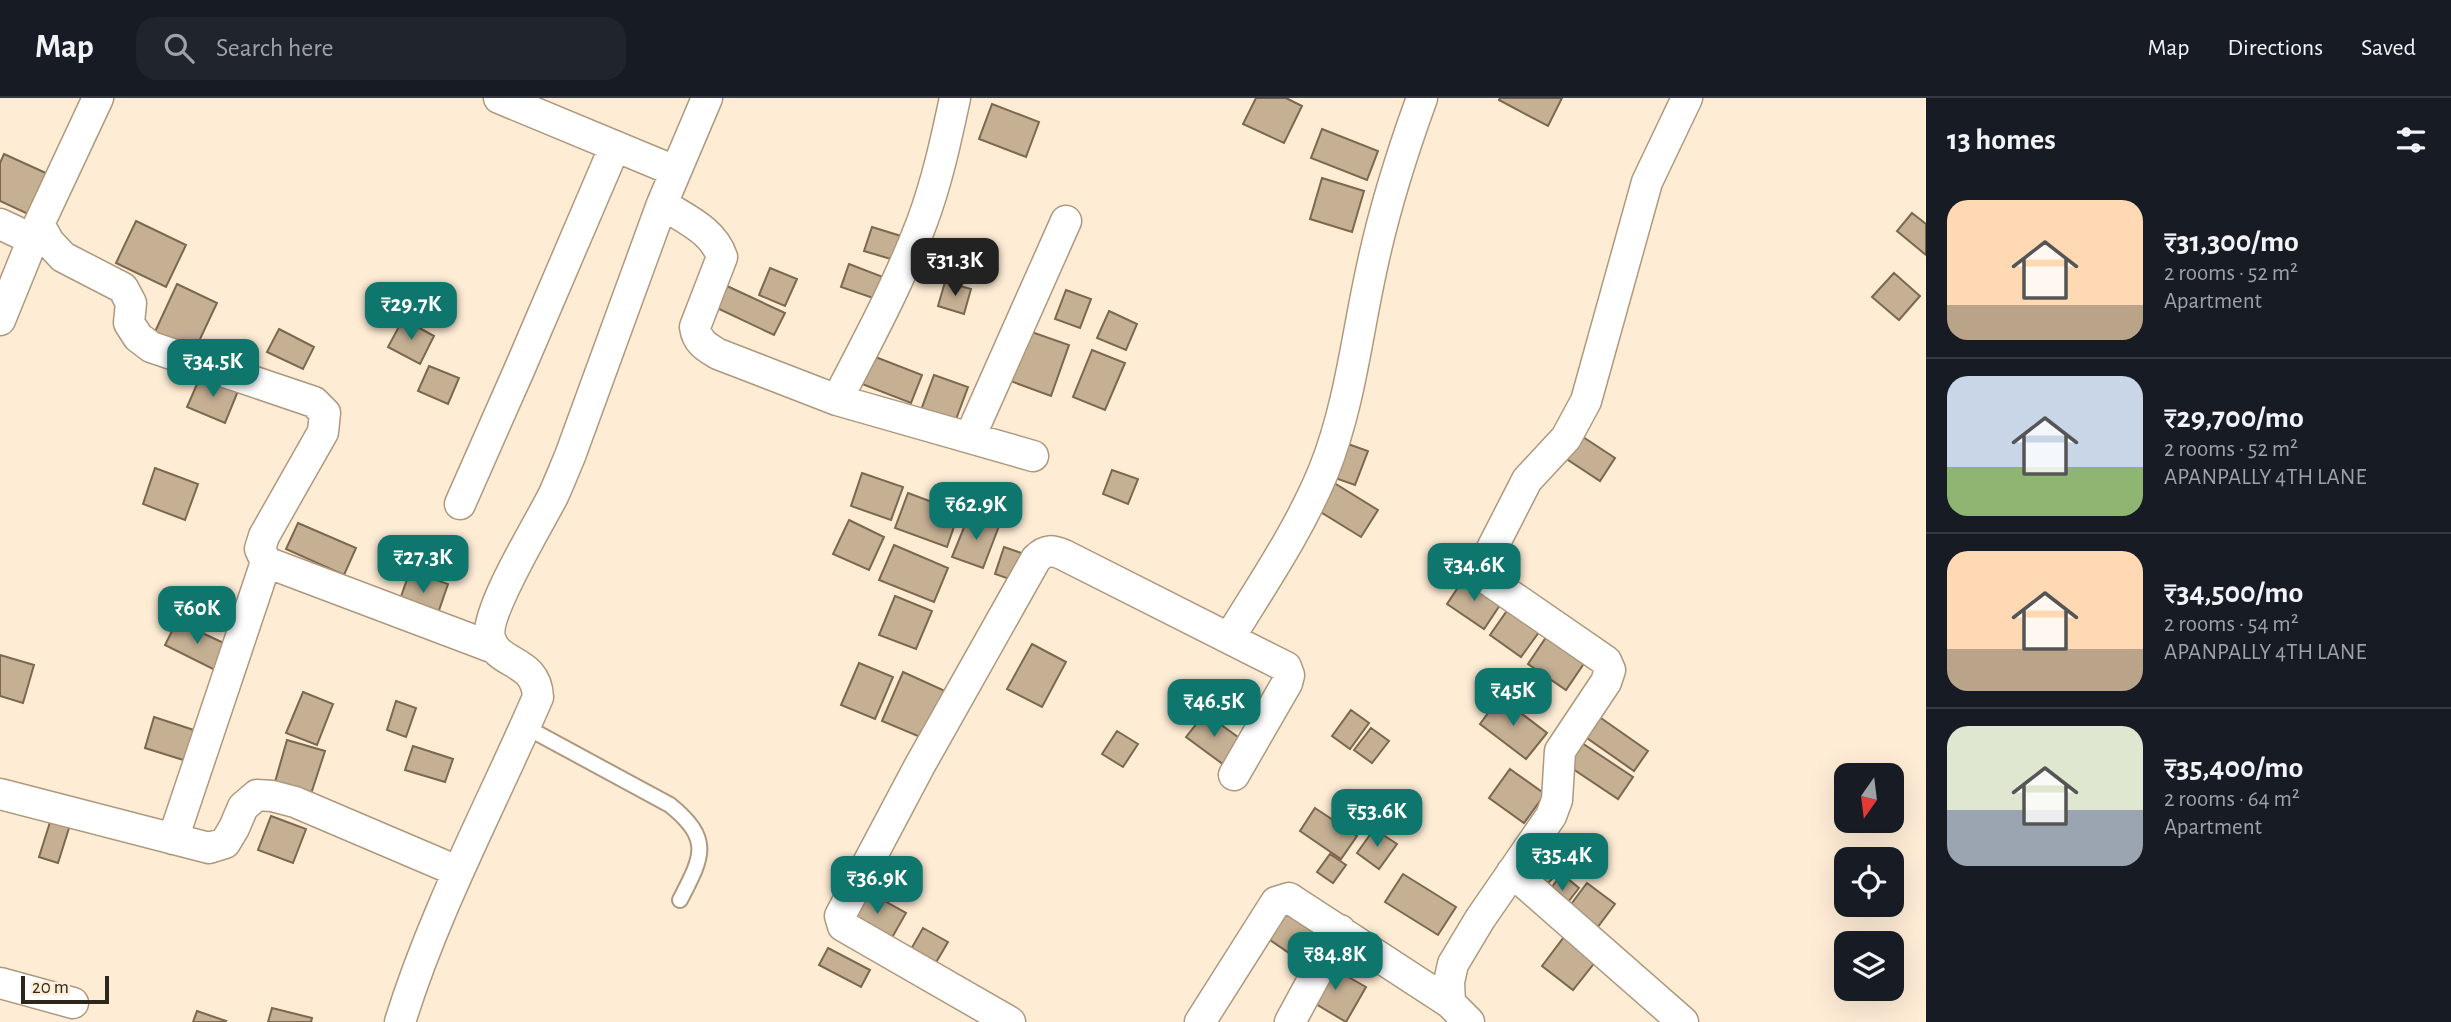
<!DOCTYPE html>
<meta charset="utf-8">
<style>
body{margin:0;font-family:"Alegreya Sans",sans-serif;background:#20242c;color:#f1f3f6;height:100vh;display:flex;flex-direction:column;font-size:26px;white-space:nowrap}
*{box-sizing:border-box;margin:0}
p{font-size:23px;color:#9ea1a6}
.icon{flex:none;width:38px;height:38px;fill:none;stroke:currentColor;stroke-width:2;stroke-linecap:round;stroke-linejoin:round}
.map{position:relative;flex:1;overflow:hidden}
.panel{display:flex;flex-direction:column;background:#171b24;width:525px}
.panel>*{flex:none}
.needle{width:46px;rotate:194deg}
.buttons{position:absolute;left:1834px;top:665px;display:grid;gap:14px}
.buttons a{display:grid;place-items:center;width:70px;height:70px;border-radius:14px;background:#171b24;box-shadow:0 7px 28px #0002;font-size:35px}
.scale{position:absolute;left:21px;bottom:18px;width:88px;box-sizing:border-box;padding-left:7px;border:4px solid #2e261b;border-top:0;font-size:19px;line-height:24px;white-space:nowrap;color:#2e261b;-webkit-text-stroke:5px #feecd5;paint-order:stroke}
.price{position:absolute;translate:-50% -60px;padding:0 16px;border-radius:14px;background:#0f766e;color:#fff;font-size:23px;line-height:46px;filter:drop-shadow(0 2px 4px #0008)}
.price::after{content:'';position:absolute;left:50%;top:42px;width:21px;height:16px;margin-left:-10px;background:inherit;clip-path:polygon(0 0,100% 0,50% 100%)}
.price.on{background:#222;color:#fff}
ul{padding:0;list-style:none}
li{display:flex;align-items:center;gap:21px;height:175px;padding:0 21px}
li+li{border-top:2px solid #363941}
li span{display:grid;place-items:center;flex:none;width:196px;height:140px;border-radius:21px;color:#555}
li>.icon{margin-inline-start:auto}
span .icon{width:84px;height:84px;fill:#fffc;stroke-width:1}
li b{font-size:30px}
h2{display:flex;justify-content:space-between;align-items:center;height:84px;padding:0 21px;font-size:30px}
header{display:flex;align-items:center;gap:42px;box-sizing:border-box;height:98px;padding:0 35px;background:#171b24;border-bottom:2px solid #363941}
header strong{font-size:33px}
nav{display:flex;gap:38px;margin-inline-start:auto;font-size:24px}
.search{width:490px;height:63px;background:#20242c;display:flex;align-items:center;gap:18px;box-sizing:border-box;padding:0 24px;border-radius:21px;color:#9ea1a6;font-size:26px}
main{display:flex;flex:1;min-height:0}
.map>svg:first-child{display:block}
.building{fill:#c5b094;stroke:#7b684e;stroke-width:2}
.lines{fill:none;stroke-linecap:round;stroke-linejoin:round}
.service-casing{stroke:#ae997e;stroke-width:18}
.minor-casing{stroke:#ae997e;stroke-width:33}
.service{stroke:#fff;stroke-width:14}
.minor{stroke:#fff;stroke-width:30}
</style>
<header>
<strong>Map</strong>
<div class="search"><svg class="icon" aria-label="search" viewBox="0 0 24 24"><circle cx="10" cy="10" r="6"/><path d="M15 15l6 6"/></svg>Search here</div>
<nav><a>Map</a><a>Directions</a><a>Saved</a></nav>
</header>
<main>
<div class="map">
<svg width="1926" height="924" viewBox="0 0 1926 924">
<rect width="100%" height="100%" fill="#feecd5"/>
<path class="building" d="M 1256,0 L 1286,0 L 1302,8 L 1284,45 L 1243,26 Z
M 1500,0 L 1562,0 L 1548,28 L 1499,2 Z
M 992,6 L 1039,24 L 1026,59 L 979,41 Z
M 1322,31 L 1378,53 L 1367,82 L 1311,60 Z
M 4,56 L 46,75 L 28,116 L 0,103 L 0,65 Z
M 1322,80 L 1364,93 L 1352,134 L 1310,121 Z
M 1912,115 L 1926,126 L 1926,157 L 1897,133 Z
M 136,123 L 186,147 L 166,189 L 116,165 Z
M 872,129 L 901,138 L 894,162 L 864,153 Z
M 849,166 L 883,179 L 876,201 L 841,189 Z
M 770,170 L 797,181 L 785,208 L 759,197 Z
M 1894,175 L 1920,198 L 1899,222 L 1872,199 Z
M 945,184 L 971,191 L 964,216 L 938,208 Z
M 177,186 L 217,205 L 193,256 L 153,238 Z
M 727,188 L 785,215 L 774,237 L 717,210 Z
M 1066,192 L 1091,201 L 1080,230 L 1055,221 Z
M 1109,213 L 1137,226 L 1126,252 L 1097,240 Z
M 403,221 L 434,238 L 420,266 L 388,249 Z
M 279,231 L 314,249 L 303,271 L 267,254 Z
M 1023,231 L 1069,247 L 1051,298 L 1005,281 Z
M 1092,252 L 1125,265 L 1105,312 L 1073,299 Z
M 873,258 L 922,277 L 911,305 L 862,286 Z
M 429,268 L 459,280 L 448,306 L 418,293 Z
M 201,277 L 238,293 L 225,325 L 187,309 Z
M 934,277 L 968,289 L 955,324 L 921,312 Z
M 1577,335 L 1615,360 L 1600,383 L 1562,358 Z
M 1348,346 L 1368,353 L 1355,387 L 1335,380 Z
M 155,370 L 198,386 L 185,422 L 143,406 Z
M 1112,372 L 1138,381 L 1128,406 L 1103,396 Z
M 862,375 L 903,389 L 891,422 L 851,408 Z
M 1331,383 L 1378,412 L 1361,439 L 1314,410 Z
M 908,395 L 959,414 L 947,449 L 895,430 Z
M 969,417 L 999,428 L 983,470 L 952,459 Z
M 849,422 L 884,439 L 869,472 L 833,456 Z
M 298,425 L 356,450 L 344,477 L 286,451 Z
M 894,447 L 948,470 L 934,504 L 879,482 Z
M 1004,449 L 1027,457 L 1018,484 L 995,476 Z
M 410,473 L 448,486 L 436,521 L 398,507 Z
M 1465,479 L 1502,504 L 1484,531 L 1447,506 Z
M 895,498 L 932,513 L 916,551 L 879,537 Z
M 1511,507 L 1542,530 L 1521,559 L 1490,537 Z
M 177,523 L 230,548 L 217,573 L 165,547 Z
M 1551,532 L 1589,558 L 1566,592 L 1528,566 Z
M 1032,546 L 1066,564 L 1042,609 L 1007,591 Z
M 0,557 L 34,567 L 23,605 L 0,598 Z
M 859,565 L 893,579 L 875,621 L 841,607 Z
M 903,574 L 945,593 L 925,641 L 882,623 Z
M 303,594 L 333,606 L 317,647 L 286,635 Z
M 1500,599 L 1547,635 L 1526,661 L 1480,626 Z
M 396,603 L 416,610 L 406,639 L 387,632 Z
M 1351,612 L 1369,625 L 1350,651 L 1332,638 Z
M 1205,615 L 1242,642 L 1224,667 L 1186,639 Z
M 1598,618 L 1648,653 L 1634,673 L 1584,638 Z
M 154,619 L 206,636 L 196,666 L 145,650 Z
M 1371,630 L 1389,643 L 1372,665 L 1354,652 Z
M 1117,633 L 1138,646 L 1123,669 L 1102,656 Z
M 287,642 L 325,653 L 309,702 L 273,691 Z
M 1579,643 L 1633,679 L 1618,701 L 1564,665 Z
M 413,648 L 453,661 L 445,684 L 405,672 Z
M 1510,671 L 1545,696 L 1524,725 L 1489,700 Z
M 1359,701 L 1375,712 L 1360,734 L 1344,722 Z
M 1315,710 L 1357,738 L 1341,761 L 1300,733 Z
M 271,718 L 306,731 L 293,765 L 258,752 Z
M 51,721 L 70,727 L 58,765 L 39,759 Z
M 1374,731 L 1397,746 L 1379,771 L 1357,755 Z
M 1544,754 L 1562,771 L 1540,793 L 1523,776 Z
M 1330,756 L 1346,767 L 1333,785 L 1317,774 Z
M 1403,776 L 1456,809 L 1438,837 L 1385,804 Z
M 1562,776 L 1579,790 L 1561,813 L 1544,799 Z
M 1587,785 L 1615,806 L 1591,838 L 1563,817 Z
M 865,792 L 906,815 L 889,845 L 848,822 Z
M 1289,808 L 1327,834 L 1305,866 L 1267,840 Z
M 923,830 L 948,844 L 931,873 L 906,860 Z
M 1564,839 L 1596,863 L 1573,892 L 1542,868 Z
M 828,850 L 870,872 L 861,889 L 819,867 Z
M 1324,865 L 1366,889 L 1346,924 L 1304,899 Z
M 272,910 L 312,920 L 311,924 L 268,924 Z
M 197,913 L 226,923 L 225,924 L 193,924 Z"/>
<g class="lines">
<g class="service-casing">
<path id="service" d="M 524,628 L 670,707 C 713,742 702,759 680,802"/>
</g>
<g class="minor-casing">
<path id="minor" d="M 98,0 L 39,126 L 49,144 L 63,159 L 123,190 L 131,205 L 129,225 L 138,239 L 151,249 L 314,304 L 325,315 L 323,334 L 264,438 L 260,451 L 266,464 L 494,550
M 499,0 L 675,73
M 662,106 C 685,121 713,132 722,159 L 695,229 C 697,244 706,249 718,256 L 837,302 L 1033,358
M 0,126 L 32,141
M 0,222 L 39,126
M 837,302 C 867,244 899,185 922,124 C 937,84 946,42 955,0
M 970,339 L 1066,123
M 460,406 L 520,270 L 615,48
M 1230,539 C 1263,485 1300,431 1324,372 C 1350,307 1357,236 1372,169 C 1384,112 1402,55 1422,0
M 0,696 L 209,750 L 225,745 L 234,730 L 243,709 L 257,697 L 272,698 L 295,704 L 457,773
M 173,741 L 266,464
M 1512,774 L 1683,924
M 0,885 L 73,905
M 400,924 C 435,811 491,708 538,599 C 536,560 497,568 490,540 C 484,515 540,424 553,398 C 559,385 564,372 570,358 L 662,106 L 707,0
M 1010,924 L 843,828 L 840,818 L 920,667 L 1036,461 C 1046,451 1052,452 1064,457 L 1286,569 L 1289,577 L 1287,585 L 1234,677
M 1200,924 L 1276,804 L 1289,800 L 1450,905
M 1290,924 L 1340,832
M 1469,924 L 1450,905 L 1449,884 L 1453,866 L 1480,821 L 1551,718 L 1557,702 L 1560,653 L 1606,584 L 1610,572 L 1606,563 L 1484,479 L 1483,468 L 1527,382 L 1566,340 L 1586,303 L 1647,84 L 1687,0"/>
</g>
<use href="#service" class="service"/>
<use href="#minor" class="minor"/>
</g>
</svg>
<div class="buttons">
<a><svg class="needle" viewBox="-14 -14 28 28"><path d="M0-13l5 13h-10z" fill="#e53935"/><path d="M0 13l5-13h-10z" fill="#9ea1a6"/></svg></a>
<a><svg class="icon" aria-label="locate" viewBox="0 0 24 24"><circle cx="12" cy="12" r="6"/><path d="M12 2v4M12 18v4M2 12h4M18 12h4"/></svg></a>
<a><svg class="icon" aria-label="layers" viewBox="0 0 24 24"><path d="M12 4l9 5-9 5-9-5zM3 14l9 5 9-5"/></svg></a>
</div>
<div class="scale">20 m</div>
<b class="price on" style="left:955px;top:200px">₹31.3K</b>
<b class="price" style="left:411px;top:244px">₹29.7K</b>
<b class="price" style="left:213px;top:301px">₹34.5K</b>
<b class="price" style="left:976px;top:444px">₹62.9K</b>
<b class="price" style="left:423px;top:497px">₹27.3K</b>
<b class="price" style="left:1474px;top:505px">₹34.6K</b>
<b class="price" style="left:197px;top:548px">₹60K</b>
<b class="price" style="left:1513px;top:630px">₹45K</b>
<b class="price" style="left:1214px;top:641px">₹46.5K</b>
<b class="price" style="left:1377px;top:751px">₹53.6K</b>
<b class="price" style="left:1562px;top:795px">₹35.4K</b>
<b class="price" style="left:877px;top:818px">₹36.9K</b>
<b class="price" style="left:1335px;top:894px">₹84.8K</b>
</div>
<section class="panel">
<h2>13 homes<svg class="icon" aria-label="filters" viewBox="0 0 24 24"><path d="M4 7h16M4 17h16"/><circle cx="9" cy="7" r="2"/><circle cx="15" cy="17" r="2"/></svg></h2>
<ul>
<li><span style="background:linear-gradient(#ffd9b3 75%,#b9a48a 0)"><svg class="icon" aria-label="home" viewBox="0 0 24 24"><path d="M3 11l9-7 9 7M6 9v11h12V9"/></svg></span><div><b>₹31,300/mo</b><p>2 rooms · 52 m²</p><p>Apartment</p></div></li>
<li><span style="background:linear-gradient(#c9d6e8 65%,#8fb573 0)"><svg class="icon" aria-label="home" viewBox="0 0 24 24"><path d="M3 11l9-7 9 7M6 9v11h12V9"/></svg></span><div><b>₹29,700/mo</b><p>2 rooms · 52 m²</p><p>APANPALLY 4TH LANE</p></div></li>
<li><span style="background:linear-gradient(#ffd9b3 70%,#b9a48a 0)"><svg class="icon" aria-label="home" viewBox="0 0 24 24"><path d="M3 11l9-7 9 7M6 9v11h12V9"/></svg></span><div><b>₹34,500/mo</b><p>2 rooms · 54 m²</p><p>APANPALLY 4TH LANE</p></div></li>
<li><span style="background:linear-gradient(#dfe7d0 60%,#9aa5b1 0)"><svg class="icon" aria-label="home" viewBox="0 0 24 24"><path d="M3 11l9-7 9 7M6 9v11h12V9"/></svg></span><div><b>₹35,400/mo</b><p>2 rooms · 64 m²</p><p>Apartment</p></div></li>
</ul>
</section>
</main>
